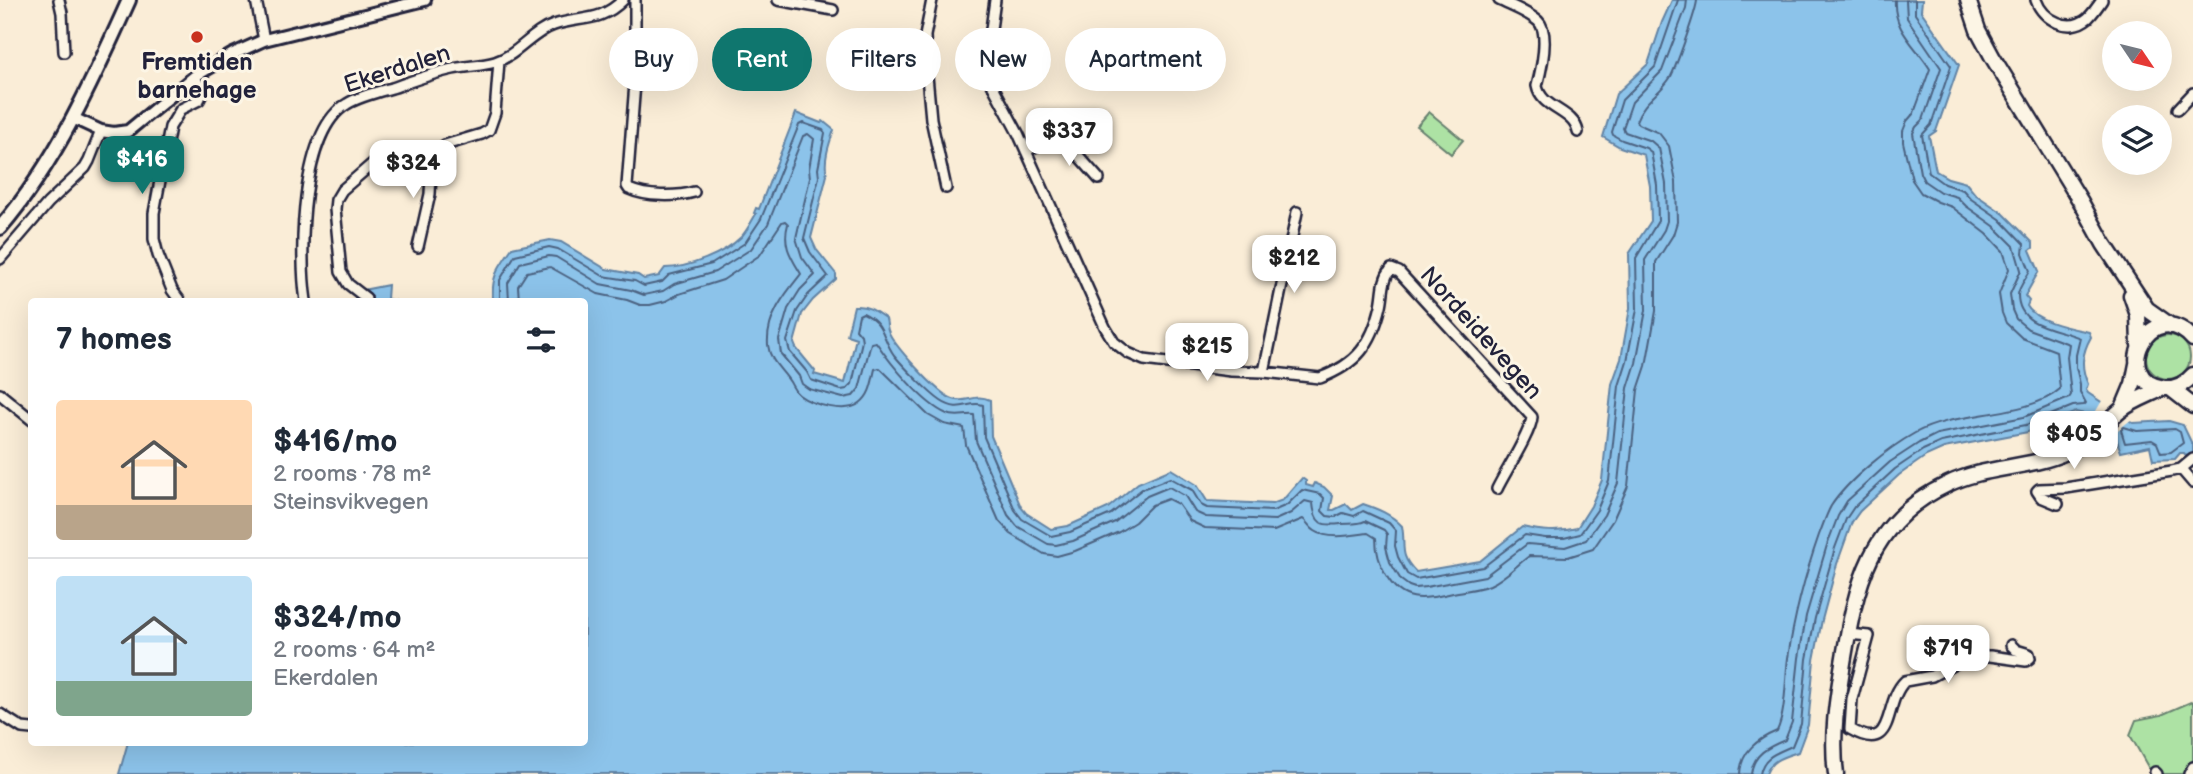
<!DOCTYPE html>
<meta charset="utf-8">
<style>
body{margin:0;font-family:"Balsamiq Sans",sans-serif;background:#f6f6f7;color:#1f2937;height:100vh;display:flex;flex-direction:column;font-size:26px;white-space:nowrap}
*{box-sizing:border-box;margin:0}
p{font-size:23px;color:#747a83}
.icon{flex:none;width:38px;height:38px;fill:none;stroke:currentColor;stroke-width:2;stroke-linecap:round;stroke-linejoin:round}
.map{position:relative;flex:1;overflow:hidden}
.sheet{position:absolute;left:28px;top:298px;width:560px;height:448px;display:flex;flex-direction:column;background:#fff;border-radius:7px;box-shadow:0 7px 28px #0002}
.sheet>*{flex:none}
.banner{position:absolute;left:609px;top:28px;width:665px;height:63px;display:flex;gap:14px}
.needle{width:46px;rotate:125deg}
.buttons{position:absolute;left:2102px;top:21px;display:grid;gap:14px}
.buttons a{display:grid;place-items:center;width:70px;height:70px;border-radius:50%;background:#fff;box-shadow:0 7px 28px #0002;font-size:35px}
.price{position:absolute;translate:-50% -60px;padding:0 16px;border-radius:14px;background:#fff;color:#222;font-size:23px;line-height:46px;filter:drop-shadow(0 2px 4px #0008)}
.price::after{content:'';position:absolute;left:50%;top:42px;width:21px;height:16px;margin-left:-10px;background:inherit;clip-path:polygon(0 0,100% 0,50% 100%)}
.price.current{background:#0f766e;color:#fff}
ul{padding:0;list-style:none}
li{display:flex;align-items:center;gap:21px;height:175px;padding:0 28px}
li+li{border-top:2px solid #e0e1e3}
li span{display:grid;place-items:center;flex:none;width:196px;height:140px;border-radius:7px;color:#555}
li>.icon{margin-inline-start:auto}
span .icon{width:84px;height:84px;fill:#fffc;stroke-width:1}
li b{font-size:30px}
h2{display:flex;justify-content:space-between;align-items:center;height:84px;padding:0 28px;font-size:30px}
.pill{padding:0 24px;border-radius:32px;background:#fff;box-shadow:0 7px 28px #0002;font-size:24px;line-height:63px}
.pill.current{background:#0f766e;color:#fff}
.map>svg:first-child{display:block}
.green{fill:#ade2a4;stroke:#688270;stroke-width:2}
.water{fill:#8cc3ea;stroke:#6283a4;stroke-width:2}
.pier{fill:#faedd7}
.lines{fill:none;stroke-linecap:round;stroke-linejoin:round}
.shore{stroke:#4c6281;stroke-width:2}
.minor-casing{stroke:#22223b;stroke-width:14}
.tertiary-casing{stroke:#22223b;stroke-width:16}
.secondary-casing{stroke:#22223b;stroke-width:18}
.primary-casing{stroke:#22223b;stroke-width:19}
.minor{stroke:#fcf5e5;stroke-width:9}
.tertiary{stroke:#fcf5e5;stroke-width:10}
.secondary{stroke:#fcf5e5;stroke-width:12}
.primary{stroke:#fcf5e5;stroke-width:14}
.poi-dot{fill:#c8321e;stroke:#fcf5e5;stroke-width:2.5}
.labels{text-anchor:middle;dominant-baseline:central;stroke-width:6;stroke-linejoin:round;paint-order:stroke}
.poi-label{font-size:24px;font-weight:bold;fill:#22223b;stroke:#fcf5e5}
.street-label{font-size:24px;fill:#22223b;stroke:#fcf5e5}
</style>
<div class="map">
<svg width="2193" height="774" viewBox="0 0 2193 774">
<rect width="100%" height="100%" fill="#faedd7"/>
<filter id="ink" filterUnits="userSpaceOnUse"><feTurbulence type="fractalNoise" baseFrequency=".0143" numOctaves="2"/><feDisplacementMap in="SourceGraphic" scale="14" xChannelSelector="R" yChannelSelector="G"/><feConvolveMatrix kernelMatrix="1 2 1 2 8 2 1 2 1" color-interpolation-filters="sRGB"/></filter>
<g filter="url(#ink)">
<path class="green" d="M 1429,112 L 1463,140 L 1451,154 L 1417,126 Z
M2146 357a22 22 0 1 1 44 0a22 22 0 1 1-44 0Z
M 2193,701 L 2193,774 L 2152,774 L 2130,735 L 2136,720 L 2161,715 Z"/>
<path class="water" d="M 1672,0 L 1922,0 L 1921,11 L 1959,65 L 1936,131 L 1929,136 L 1936,171 L 1948,178 L 1966,183 L 1975,194 L 2004,214 L 2033,243 L 2033,248 L 2030,250 L 2039,271 L 2025,296 L 2029,301 L 2027,306 C 2036,322 2071,328 2089,332 L 2091,337 C 2082,353 2080,367 2088,384 L 2086,390 L 2088,393 L 2133,423 L 2169,421 L 2183,425 L 2193,446 L 2193,464 L 2184,453 L 2180,453 L 2175,459 L 2153,460 L 2150,446 L 2121,452 L 2114,432 L 2093,416 L 2076,412 L 2028,432 L 1944,448 L 1926,456 L 1899,475 L 1860,511 L 1852,522 L 1837,564 L 1822,620 L 1814,660 L 1808,725 L 1798,752 C 1784,757 1771,759 1766,774 L 119,774 L 128,742 L 584,742 L 584,301 L 493,301 C 491,276 498,268 512,248 L 550,240 L 561,242 L 606,269 L 638,275 L 644,279 L 659,276 L 665,268 C 688,268 724,254 741,237 C 747,231 751,222 756,214 L 754,213 L 756,208 L 759,209 L 796,113 L 821,123 L 823,121 L 834,130 C 829,144 823,161 827,175 L 811,238 L 816,249 L 836,274 L 836,279 L 813,300 L 802,314 L 794,343 L 796,348 L 815,371 L 814,374 L 845,383 L 856,338 L 847,335 L 854,306 C 868,305 875,311 886,319 C 887,323 887,327 888,330 C 892,344 939,395 953,399 C 966,404 975,393 990,400 L 991,436 L 1021,507 L 1026,513 L 1051,529 L 1068,526 L 1108,508 L 1138,483 L 1171,469 L 1197,485 L 1207,501 L 1272,504 L 1283,500 L 1302,478 L 1306,481 L 1306,485 L 1313,487 L 1315,483 L 1324,487 L 1333,496 L 1330,510 L 1334,510 L 1346,504 L 1352,510 L 1363,504 C 1378,509 1391,514 1402,526 C 1406,547 1398,554 1416,572 L 1480,561 L 1522,527 C 1541,531 1558,533 1577,528 L 1591,506 L 1602,480 L 1612,384 L 1621,359 L 1630,308 L 1629,254 L 1651,221 L 1650,186 L 1644,155 L 1620,147 L 1603,137 L 1616,94 L 1648,64 L 1662,22 Z
M 388,285 L 387,299 L 396,301 L 353,301 L 363,290 Z"/>
<path class="pier" d="M 2103,399 L 2132,419 L 2114,433 L 2092,418 Z"/>
<g class="lines">
<path class="shore" d="M 500,301 L 500,280 L 515,255 L 549,247 L 558,249 L 603,276 L 635,281 L 644,286 L 662,282 L 669,275 L 712,264 L 745,243 L 761,219 L 799,125 L 803,123 L 823,130 L 825,133 L 818,169 L 819,177 L 804,238 L 810,252 L 828,276 L 808,295 L 797,311 L 787,341 L 790,352 L 807,372 L 811,380 L 841,390 L 847,389 L 852,384 L 862,341 L 861,335 L 856,329 L 859,315 L 863,313 C 885,323 881,336 894,355 C 903,366 929,393 941,401 C 960,414 969,400 983,405 L 984,437 L 1015,510 L 1022,519 L 1051,536 L 1070,532 L 1111,514 L 1142,489 L 1170,478 L 1192,490 L 1201,505 L 1207,508 L 1273,511 L 1287,505 L 1302,490 L 1320,494 L 1324,498 L 1322,511 L 1327,516 L 1335,517 L 1343,513 L 1354,516 L 1363,511 L 1389,523 L 1396,531 L 1395,546 L 1398,557 L 1407,574 L 1416,579 L 1483,567 L 1525,535 L 1545,538 L 1564,538 L 1580,534 L 1597,510 L 1609,481 L 1619,386 L 1627,361 L 1637,309 L 1636,258 L 1658,221 L 1657,185 L 1651,152 L 1646,148 L 1622,140 L 1613,135 L 1612,132 L 1622,100 L 1655,67 L 1678,0
M 509,301 L 508,283 L 520,263 L 549,256 L 556,257 L 600,284 L 631,290 L 644,295 L 663,291 L 674,284 L 715,272 L 751,249 L 768,224 L 803,136 L 808,134 L 814,139 L 809,169 L 810,178 L 796,238 L 802,257 L 815,275 L 800,290 L 788,309 L 779,340 L 781,354 L 799,376 L 802,384 L 809,389 L 843,398 L 853,396 L 859,389 L 871,343 L 876,342 C 890,363 923,404 947,414 C 956,418 966,414 974,415 L 976,441 L 1008,515 L 1017,526 L 1048,544 L 1056,545 L 1073,541 L 1115,522 L 1147,496 L 1169,487 L 1185,496 L 1195,512 L 1206,517 L 1275,520 L 1291,513 L 1305,501 L 1313,503 C 1315,525 1322,526 1341,524 C 1350,523 1356,525 1365,521 L 1384,530 L 1387,534 L 1386,547 L 1390,562 L 1401,580 L 1409,586 L 1415,588 L 1426,587 L 1485,576 L 1527,544 L 1565,547 L 1586,540 L 1604,515 L 1618,483 L 1628,388 L 1636,363 L 1646,310 L 1645,260 L 1664,230 L 1667,221 L 1666,184 L 1659,148 L 1651,141 L 1625,132 L 1623,128 L 1632,102 L 1662,71 L 1686,8 L 1687,0
M 519,301 L 518,286 L 527,272 L 550,267 L 598,294 L 627,300 L 640,305 L 650,305 L 666,301 L 679,294 L 723,280 L 760,255 L 782,222 L 785,221 L 788,224 C 782,245 791,257 801,274 C 785,294 766,317 768,345 C 770,362 782,369 790,382 C 793,387 794,391 799,395 C 812,405 847,414 860,403 C 871,395 872,381 875,369 L 880,368 L 928,415 L 944,424 L 964,428 L 966,445 L 999,521 L 1011,534 L 1044,554 L 1057,556 L 1075,551 L 1119,532 L 1135,522 L 1152,505 L 1168,499 L 1178,504 L 1190,521 L 1205,528 L 1274,531 L 1303,519 C 1307,522 1310,528 1315,531 C 1328,540 1353,535 1368,533 L 1376,538 C 1376,552 1379,563 1386,575 C 1404,607 1427,598 1458,592 C 1468,590 1480,589 1490,585 C 1504,579 1517,565 1529,556 L 1568,557 L 1593,549 L 1613,520 L 1628,486 L 1638,390 L 1646,366 L 1656,311 L 1656,262 L 1673,235 L 1677,222 L 1676,182 L 1669,146 L 1659,133 L 1638,124 L 1636,121 C 1644,100 1659,95 1670,78 C 1675,70 1697,9 1697,0
M 2124,427 L 2137,431 L 2175,429 L 2180,432 L 2183,443 L 2171,452 L 2161,453 L 2157,443 L 2152,440 L 2125,443 L 2121,430 Z
M 1740,774 C 1741,751 1758,739 1777,731 C 1786,712 1785,680 1788,658 C 1794,617 1805,575 1819,535 C 1823,525 1826,515 1831,506 C 1848,480 1888,448 1915,433 C 1956,410 2028,418 2060,389 L 2056,351 L 2022,338 L 2006,323 L 2002,313 L 1999,294 L 2009,269 L 2003,251 L 1987,234 L 1952,207 L 1938,202 L 1921,193 L 1912,180 L 1903,142 L 1903,131 L 1907,121 L 1914,113 L 1930,69 C 1916,46 1893,30 1895,0
M 1751,774 C 1753,754 1768,747 1785,740 L 1792,722 L 1799,658 L 1806,616 L 1827,545 L 1838,516 L 1847,501 L 1890,462 L 1919,443 L 1937,434 L 2024,417 L 2069,398 L 2071,395 L 2067,357 L 2069,344 L 2028,329 L 2016,319 L 2012,310 L 2010,294 L 2021,270 L 2014,246 L 1994,226 L 1966,206 L 1957,197 L 1940,192 L 1924,181 L 1920,173 L 1913,133 L 1916,127 L 1923,120 L 1941,68 L 1907,18 L 1906,0
M 1760,774 C 1763,756 1777,753 1792,746 L 1801,724 L 1807,659 L 1815,618 L 1835,548 L 1846,519 L 1854,507 L 1895,469 L 1923,450 L 1941,442 L 2026,425 L 2073,406 L 2084,405 L 2086,403 L 2080,392 L 2080,384 L 2076,367 L 2076,355 L 2080,338 C 2058,328 2018,328 2018,295 C 2018,288 2027,277 2030,271 L 2023,253 L 2024,244 L 2000,219 L 1971,199 L 1963,190 L 1944,184 L 1929,173 L 1922,135 L 1931,125 L 1951,66 L 1915,14 L 1915,0"/>
<g class="minor-casing">
<path id="minor" d="M 59,0 L 62,13 L 64,52
M 256,0 L 264,40
M 635,0 L 635,83 L 627,186 L 629,189 C 646,197 677,197 694,192
M 778,0 L 833,10
M 932,0 L 925,36 L 927,76 L 931,119 L 946,188
M 995,0 L 987,58 L 988,77 L 1018,133 L 1105,327 L 1114,342 L 1128,353 L 1144,360 L 1231,371 L 1264,372 L 1320,378 C 1357,364 1372,344 1381,306 C 1384,293 1382,280 1391,269 L 1399,272 L 1532,417 C 1531,433 1505,472 1497,489
M 1499,0 C 1511,6 1528,12 1538,21 C 1550,32 1541,71 1537,86 C 1541,109 1574,110 1578,132
M 2036,0 C 2043,20 2069,34 2088,18 C 2093,13 2098,6 2102,0
M 2178,109 L 2193,93
M 1060,135 L 1099,179
M 1026,151 L 1075,128 L 1079,125 L 1086,114
M 418,247 L 430,194 L 432,155
M 0,259 L 48,203 L 85,168 L 89,161 L 101,131
M 366,298 L 348,284 L 341,272 L 335,209 L 336,200 L 342,190 L 379,158 L 395,153 L 432,155 L 445,145 L 482,134 L 489,130 L 495,113 L 499,61
M 180,301 L 172,290 L 158,255 L 154,239 L 154,213 L 170,127 L 181,109 L 199,100 L 201,96 L 201,91 L 195,76
M 306,301 C 299,254 300,131 347,104 C 360,96 377,92 392,88 C 412,81 433,73 453,69 C 467,66 482,66 495,62 C 518,55 532,32 554,25 C 581,16 600,23 623,0
M 1264,372 L 1297,212
M 0,394 L 32,420
M 2181,469 L 2193,483
M 2058,504 L 2041,497 L 2037,491 L 2039,489 L 2066,488 L 2172,471 L 2181,469 L 2193,459
M 1848,634 L 1869,636 L 1852,699 L 1850,729 C 1897,756 1882,703 1905,681 L 1932,676 L 1956,663 L 1976,656 L 1990,656 L 2026,661 L 2030,658 L 2029,654 L 2016,650 L 2011,645
M 0,714 L 22,728 L 32,729
M 2155,772 L 2157,774
M 2189,774 L 2193,767"/>
</g>
<g class="tertiary-casing">
<path id="tertiary" d="M 73,118 L 101,131 L 114,133 L 128,131 L 195,76 L 233,54 L 264,40 L 425,0"/>
</g>
<g class="secondary-casing">
<path id="secondary" d="M 0,228 C 56,163 94,78 129,0"/>
</g>
<g class="primary-casing">
<path id="primary" d="M 1968,0 L 1978,30 L 1993,58 L 2081,202 L 2104,244 L 2147,309 L 2171,326
M 2131,295 L 2138,315 L 2139,345
M 2193,339 C 2151,292 2108,380 2164,388 C 2176,389 2186,383 2193,375
M 2170,388 L 2193,406
M 2123,408 L 2133,384 L 2137,364
M 1836,774 C 1831,736 1837,700 1843,663 C 1856,584 1869,521 1948,484 C 1985,466 2028,469 2066,452 C 2090,441 2101,427 2121,410 C 2132,401 2149,395 2163,388"/>
</g>
<use href="#minor" class="minor"/>
<use href="#tertiary" class="tertiary"/>
<use href="#secondary" class="secondary"/>
<use href="#primary" class="primary"/>
</g>
</g>
<circle class="poi-dot" cx="197" cy="37" r="7"/>
<g class="labels">
<g class="poi-label">
<text x="197" y="62">Fremtiden<tspan x="197" dy="28">barnehage</tspan></text>
</g>
<g class="street-label">
<text transform="translate(397 69) rotate(-18)">Ekerdalen</text>
<text transform="translate(1481 333) rotate(48)">Nordeidevegen</text>
</g>
</g>
</svg>
<div class="buttons">
<a><svg class="needle" viewBox="-14 -14 28 28"><path d="M0-13l5 13h-10z" fill="#e53935"/><path d="M0 13l5-13h-10z" fill="#747a83"/></svg></a>
<a><svg class="icon" aria-label="layers" viewBox="0 0 24 24"><path d="M12 4l9 5-9 5-9-5zM3 14l9 5 9-5"/></svg></a>
</div>
<b class="price" style="left:1069px;top:168px">$337</b>
<b class="price current" style="left:142px;top:196px">$416</b>
<b class="price" style="left:413px;top:200px">$324</b>
<b class="price" style="left:1294px;top:295px">$212</b>
<b class="price" style="left:1207px;top:383px">$215</b>
<b class="price" style="left:2074px;top:471px">$405</b>
<b class="price" style="left:1948px;top:685px">$719</b>
<div class="banner">
<a class="pill">Buy</a>
<a class="pill current">Rent</a>
<a class="pill">Filters</a>
<a class="pill">New</a>
<a class="pill">Apartment</a>
</div>
<section class="sheet">
<h2>7 homes<svg class="icon" aria-label="filters" viewBox="0 0 24 24"><path d="M4 7h16M4 17h16"/><circle cx="9" cy="7" r="2"/><circle cx="15" cy="17" r="2"/></svg></h2>
<ul>
<li><span style="background:linear-gradient(#ffd9b3 75%,#b9a48a 0)"><svg class="icon" aria-label="home" viewBox="0 0 24 24"><path d="M3 11l9-7 9 7M6 9v11h12V9"/></svg></span><div><b>$416/mo</b><p>2 rooms · 78 m²</p><p>Steinsvikvegen</p></div></li>
<li><span style="background:linear-gradient(#bfe0f5 75%,#7fa58c 0)"><svg class="icon" aria-label="home" viewBox="0 0 24 24"><path d="M3 11l9-7 9 7M6 9v11h12V9"/></svg></span><div><b>$324/mo</b><p>2 rooms · 64 m²</p><p>Ekerdalen</p></div></li>
</ul>
</section>
</div>
